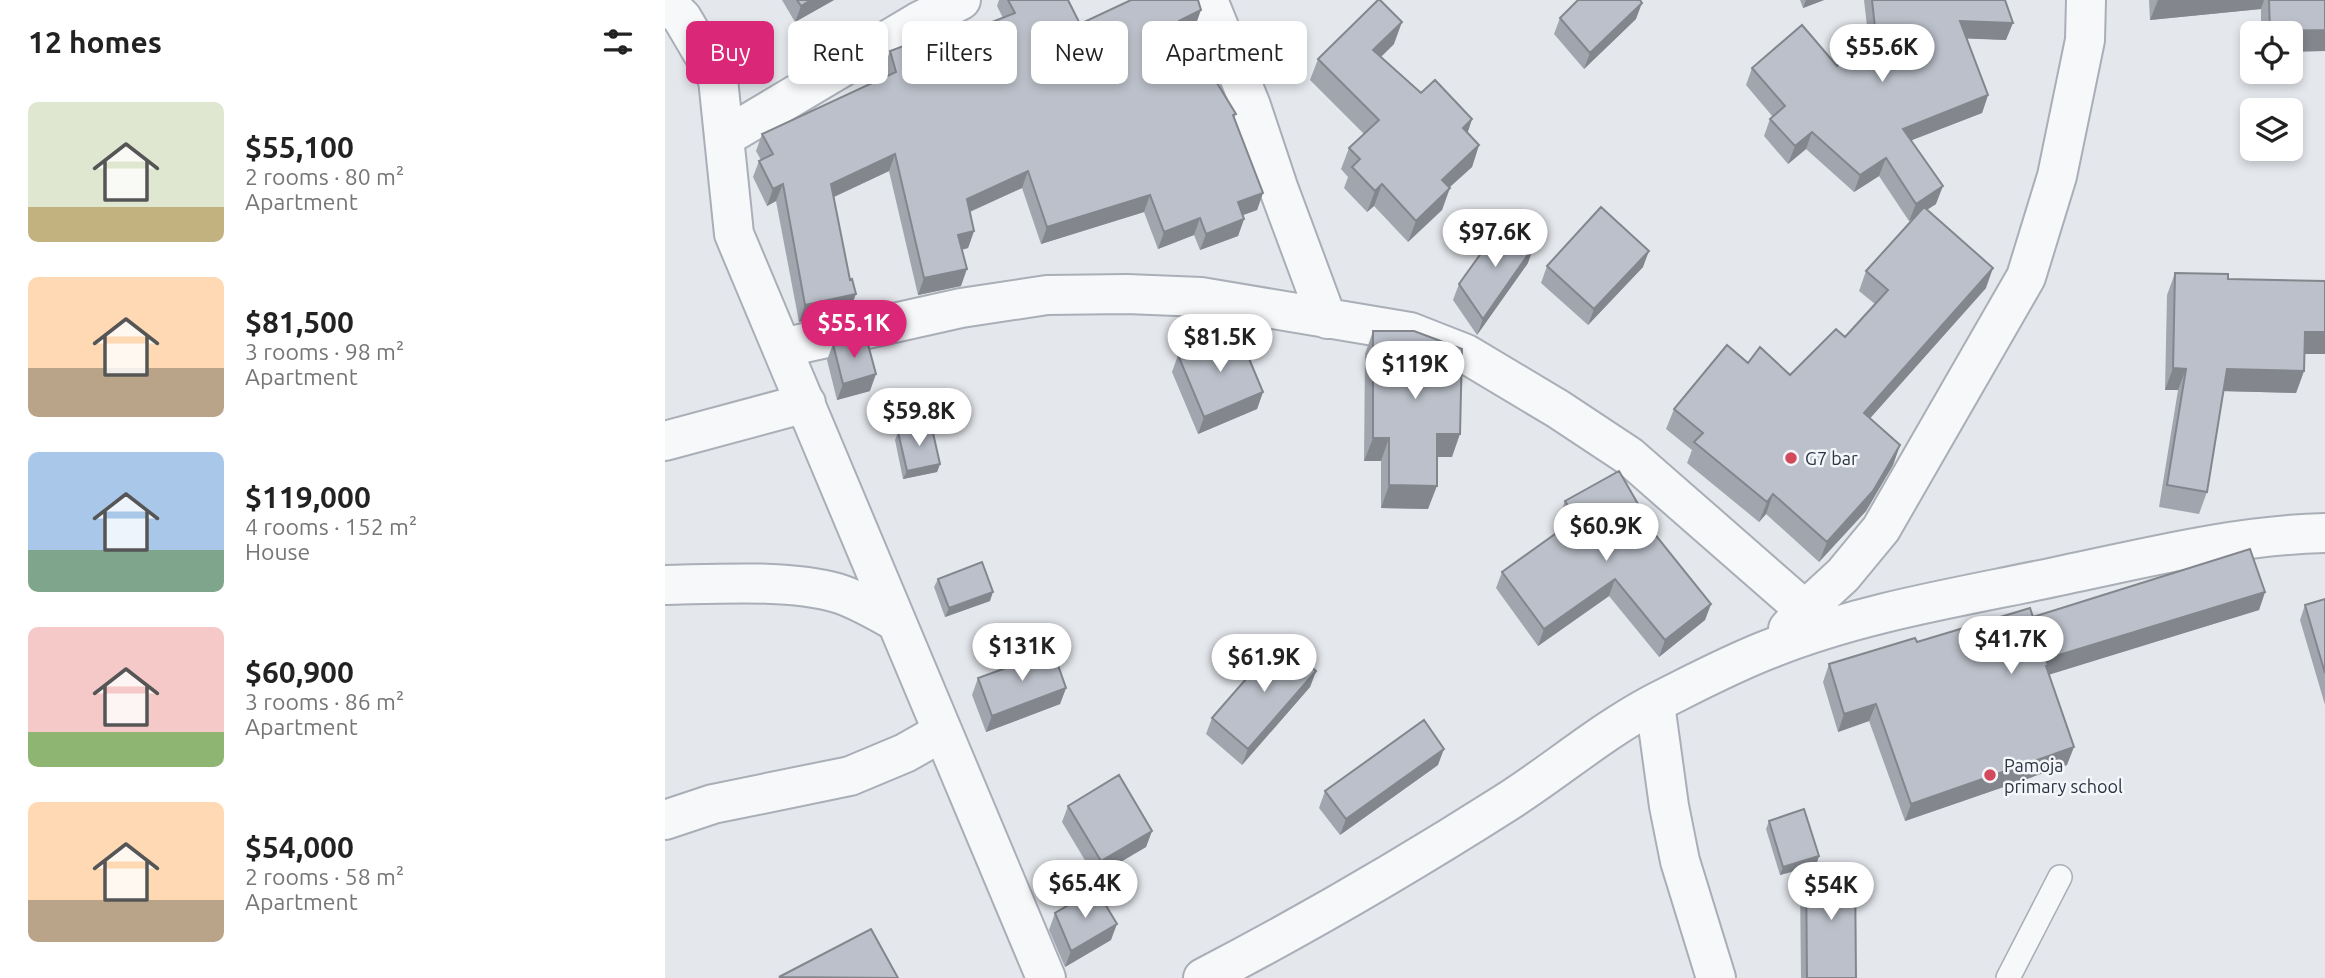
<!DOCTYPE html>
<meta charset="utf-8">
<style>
body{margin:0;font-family:Ubuntu,sans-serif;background:#f2f2f2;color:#222;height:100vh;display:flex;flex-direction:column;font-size:26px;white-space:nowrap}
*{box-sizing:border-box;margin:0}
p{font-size:23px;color:#767676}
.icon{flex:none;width:38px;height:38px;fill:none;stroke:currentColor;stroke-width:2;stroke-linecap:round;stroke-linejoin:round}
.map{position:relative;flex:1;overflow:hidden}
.panel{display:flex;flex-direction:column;background:#fff;width:665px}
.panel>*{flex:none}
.hud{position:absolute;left:21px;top:21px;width:665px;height:63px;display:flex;gap:14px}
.controls{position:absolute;left:1575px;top:21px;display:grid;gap:14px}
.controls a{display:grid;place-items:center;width:63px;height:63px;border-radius:10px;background:#fff;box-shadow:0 4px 10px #0003;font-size:35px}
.price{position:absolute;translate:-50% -60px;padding:0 16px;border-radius:24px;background:#fff;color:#222;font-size:23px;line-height:46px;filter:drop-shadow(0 2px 4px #0008)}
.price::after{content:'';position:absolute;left:50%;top:42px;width:21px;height:16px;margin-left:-10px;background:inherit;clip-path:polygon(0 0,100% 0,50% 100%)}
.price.active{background:#db2777;color:#fff}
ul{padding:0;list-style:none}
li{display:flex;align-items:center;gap:21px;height:175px;padding:0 28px}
li span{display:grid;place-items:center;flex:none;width:196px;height:140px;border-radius:10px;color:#555}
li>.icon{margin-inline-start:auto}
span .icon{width:84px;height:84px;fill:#fffc;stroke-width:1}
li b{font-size:30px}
h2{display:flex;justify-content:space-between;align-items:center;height:84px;padding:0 28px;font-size:30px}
.pill{padding:0 24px;border-radius:10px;background:#fff;box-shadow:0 4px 10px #0003;font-size:24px;line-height:63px}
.pill.active{background:#db2777;color:#fff}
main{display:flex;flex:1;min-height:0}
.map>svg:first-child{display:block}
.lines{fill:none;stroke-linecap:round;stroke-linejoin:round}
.service-casing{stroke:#a9aeb7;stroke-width:26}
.minor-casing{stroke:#a9aeb7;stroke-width:42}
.service{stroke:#f7f8fa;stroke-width:23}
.minor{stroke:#f7f8fa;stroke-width:38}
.wall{fill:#a1a5ae}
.shaded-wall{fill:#83868d}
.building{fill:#bbc0ca;stroke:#83868d;stroke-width:2}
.poi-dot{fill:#d1495b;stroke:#f4f6f9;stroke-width:2.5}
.labels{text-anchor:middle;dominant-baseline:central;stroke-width:5;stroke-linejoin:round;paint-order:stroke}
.poi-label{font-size:18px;fill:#2b3445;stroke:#f4f6f9;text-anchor:start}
</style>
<main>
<section class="panel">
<h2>12 homes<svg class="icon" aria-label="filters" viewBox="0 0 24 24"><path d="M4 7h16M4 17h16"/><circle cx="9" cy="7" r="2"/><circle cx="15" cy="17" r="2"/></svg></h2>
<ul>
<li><span style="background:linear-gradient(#dfe7d0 75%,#c2b280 0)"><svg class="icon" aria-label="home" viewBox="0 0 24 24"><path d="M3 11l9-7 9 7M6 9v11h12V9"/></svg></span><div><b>$55,100</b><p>2 rooms · 80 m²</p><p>Apartment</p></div></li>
<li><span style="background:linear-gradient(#ffd9b3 65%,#b9a48a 0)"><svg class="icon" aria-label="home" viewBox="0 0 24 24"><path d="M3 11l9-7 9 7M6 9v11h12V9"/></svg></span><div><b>$81,500</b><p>3 rooms · 98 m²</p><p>Apartment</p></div></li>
<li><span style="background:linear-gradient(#a9c7e8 70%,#7fa58c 0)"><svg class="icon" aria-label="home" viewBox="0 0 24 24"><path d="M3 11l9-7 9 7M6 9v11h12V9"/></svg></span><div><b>$119,000</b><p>4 rooms · 152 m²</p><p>House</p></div></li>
<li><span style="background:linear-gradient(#f6c9c9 75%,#8fb573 0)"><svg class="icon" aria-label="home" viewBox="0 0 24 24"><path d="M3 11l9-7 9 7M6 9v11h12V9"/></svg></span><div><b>$60,900</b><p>3 rooms · 86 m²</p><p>Apartment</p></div></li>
<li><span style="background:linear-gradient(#ffd9b3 70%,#b9a48a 0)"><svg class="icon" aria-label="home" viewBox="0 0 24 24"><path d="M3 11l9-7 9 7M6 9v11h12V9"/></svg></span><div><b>$54,000</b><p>2 rooms · 58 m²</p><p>Apartment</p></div></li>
</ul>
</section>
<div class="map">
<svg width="1660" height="978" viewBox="0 0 1660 978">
<rect width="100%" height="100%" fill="#e4e7ec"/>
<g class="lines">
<g class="service-casing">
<path id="service" d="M 1343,978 L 1395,877"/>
</g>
<g class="minor-casing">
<path id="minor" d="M 543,0 L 586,106 L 613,187 L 662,319
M 0,1 L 17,18 L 53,79 L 69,234 L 381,978
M 60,137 L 253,22 L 296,0
M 117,348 L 296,308 L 382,295 L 462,294 L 536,297 L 745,332 L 801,354 L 893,409 L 964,456 L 1140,610
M 0,441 L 141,403
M 0,585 C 51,584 124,579 172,593 C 192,599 212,611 230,621
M 1123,629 L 1140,610 L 1178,575 L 1216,529 L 1361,277 L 1392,176 L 1420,40 L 1421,0
M 990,704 L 1004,806 L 1015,861 L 1051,978
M 0,820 L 48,804 L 185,776 L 240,753 L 277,732
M 538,978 C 642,924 743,865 842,802 C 892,770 937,731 990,703 C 1028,684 1067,663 1107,648 C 1200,611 1302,596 1399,575 C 1485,557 1572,535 1660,533"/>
</g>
<use href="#service" class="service"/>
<use href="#minor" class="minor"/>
</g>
<path class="wall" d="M 117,0 L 169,0 L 130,22 Z
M 334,0 L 343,0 L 415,24 L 530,27 L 520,31 L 571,114 L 569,118 L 598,193 L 592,210 L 578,215 L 579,219 L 573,236 L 535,250 L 529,235 L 493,249 L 479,212 L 376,244 L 357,188 L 305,212 L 309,231 L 303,248 L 297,250 L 296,286 L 253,295 L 224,171 L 169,197 L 185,310 L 134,322 L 111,201 L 102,206 L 88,177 L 94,161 L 96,160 L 91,151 L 97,134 L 221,77 L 219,68 L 225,51 L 269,45 L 338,18 L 332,6 Z
M 1135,0 L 1159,0 L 1138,8 Z
M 1199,0 L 1340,0 L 1341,40 L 1301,38 L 1323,95 L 1317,113 L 1246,140 L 1271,204 L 1262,210 L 1321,288 L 1205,418 L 1235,445 L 1228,465 L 1201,511 L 1154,562 L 1101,514 L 1094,522 L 1022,463 L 1027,450 L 1001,429 L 1009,409 L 1083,363 L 1125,375 L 1180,337 L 1210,304 L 1194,291 L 1201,271 L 1249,218 L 1244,221 L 1214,176 L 1189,192 L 1141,149 L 1123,164 L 1099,136 L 1105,119 L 1108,117 L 1081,85 L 1087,68 L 1172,66 L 1203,35 Z
M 1484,0 L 1660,0 L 1626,33 L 1596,33 L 1596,9 L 1485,20 Z
M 895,18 L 971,19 L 919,69 L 889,34 Z
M 729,44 L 716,57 L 756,93 L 807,119 L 802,133 L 814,145 L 807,167 L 784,188 L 777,210 L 743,242 L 709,206 L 702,212 L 679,188 L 683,177 L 676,169 L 684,148 L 699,134 L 645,80 L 653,59 Z
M 863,263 L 812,335 L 788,300 L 794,284 Z
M 882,266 L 978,267 L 923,325 L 876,283 Z
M 1510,273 L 1563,279 L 1660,354 L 1640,354 L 1639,371 L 1631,393 L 1558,391 L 1542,492 L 1534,514 L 1494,507 L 1513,390 L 1500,390 L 1502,295 Z
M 708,331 L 787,457 L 772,457 L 763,509 L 716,508 L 716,461 L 699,461 L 700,354 Z
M 168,344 L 205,391 L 172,400 L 162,360 Z
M 513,355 L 598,392 L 592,409 L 533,434 L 507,372 Z
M 233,432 L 275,464 L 272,472 L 238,479 L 230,440 Z
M 900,501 L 973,504 L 971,511 L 1046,604 L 1040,620 L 994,657 L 944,596 L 873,646 L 831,588 L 837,572 L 900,527 L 894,518 Z
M 273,579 L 325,601 L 280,617 L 269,587 Z
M 1600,592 L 1594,610 L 1384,674 L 1402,765 L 1240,821 L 1204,721 L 1173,732 L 1158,682 L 1164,664 L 1252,642 L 1368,617 Z
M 1660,599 L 1660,705 L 1635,620 L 1640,605 Z
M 651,671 L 645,687 L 577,765 L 541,734 L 547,718 Z
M 313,678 L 401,688 L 395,704 L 321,732 L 307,695 Z
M 773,765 L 675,835 L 654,808 L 660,791 Z
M 403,806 L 487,831 L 481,847 L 430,877 L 397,822 Z
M 1104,821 L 1154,856 L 1151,865 L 1143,867 L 1191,978 L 1136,978 L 1135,883 L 1141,868 L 1115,875 L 1101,829 Z
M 390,913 L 446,940 L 400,967 L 384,930 Z"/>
<path class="shaded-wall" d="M 146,0 L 169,0 L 130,22 L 136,6 Z
M 1141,0 L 1159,0 L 1138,8 Z
M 1493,0 L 1599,0 L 1596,9 L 1485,20 Z
M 977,3 L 971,19 L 919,69 L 925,53 Z
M 536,10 L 530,27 L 508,38 L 514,21 Z
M 1295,21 L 1348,23 L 1341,40 L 1288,38 Z
M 737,22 L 729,44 L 700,72 L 708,50 Z
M 1660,30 L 1660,51 L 1626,52 L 1626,33 L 1604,33 L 1605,31 Z
M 1323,95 L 1317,113 L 1232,146 L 1238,129 Z
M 807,119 L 800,141 L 798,128 Z
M 1147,132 L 1141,149 L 1123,164 L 1130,146 Z
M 814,145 L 807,167 L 769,201 L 777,180 Z
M 230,154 L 224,171 L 160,201 L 166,184 Z
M 1221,158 L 1214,176 L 1189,192 L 1195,175 Z
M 363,171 L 357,188 L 295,216 L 302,199 Z
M 118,184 L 111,201 L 102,206 L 108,189 Z
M 717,184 L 709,206 L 702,212 L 710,191 Z
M 1278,186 L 1271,204 L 1244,221 L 1251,204 Z
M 785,188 L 777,210 L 743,242 L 751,221 Z
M 598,193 L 592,210 L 567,219 L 573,202 Z
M 485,195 L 479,212 L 376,244 L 382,227 Z
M 535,218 L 529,235 L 493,249 L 499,232 Z
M 579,219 L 573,236 L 535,250 L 541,234 Z
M 309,231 L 303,248 L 287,252 L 293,235 Z
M 869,246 L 863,263 L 812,335 L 818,319 Z
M 984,251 L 978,267 L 923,325 L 929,309 Z
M 1328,268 L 1321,288 L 1192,433 L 1199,413 Z
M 302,269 L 296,286 L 253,295 L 259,278 Z
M 191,294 L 185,310 L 134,322 L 140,305 Z
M 1640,332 L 1660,332 L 1660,354 L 1632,354 Z
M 1508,368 L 1521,369 L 1513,390 L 1500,390 Z
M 1562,369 L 1639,371 L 1631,393 L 1554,391 Z
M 211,374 L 205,391 L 172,400 L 178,384 Z
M 598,392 L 592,409 L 533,434 L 539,417 Z
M 772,434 L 795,434 L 787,457 L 764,457 Z
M 708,438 L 724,438 L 716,461 L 699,461 Z
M 1235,445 L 1228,465 L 1201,511 L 1154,562 L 1162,542 Z
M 275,464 L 272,472 L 238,479 L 242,471 Z
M 724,485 L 772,486 L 763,509 L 716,508 Z
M 1108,494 L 1101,514 L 1094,522 L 1102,502 Z
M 950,579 L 944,596 L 873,646 L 879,629 Z
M 328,592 L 325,601 L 280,617 L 284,608 Z
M 1600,592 L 1594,610 L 1380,676 L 1381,659 Z
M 1046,604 L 1040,620 L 994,657 L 1000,640 Z
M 651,671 L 645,687 L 577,765 L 583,749 Z
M 401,688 L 395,704 L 321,732 L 327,716 Z
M 1211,704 L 1204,721 L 1173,732 L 1179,714 Z
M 1409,747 L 1402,765 L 1240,821 L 1246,804 Z
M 779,749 L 773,765 L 675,835 L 681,819 Z
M 487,831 L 481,847 L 430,877 L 436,861 Z
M 1154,856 L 1151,865 L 1115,875 L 1118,867 Z
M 452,924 L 446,940 L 400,967 L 406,951 Z"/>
<path class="building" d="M 132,0 L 146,0 L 136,6 Z
M 343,0 L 403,0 L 415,24 L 466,0 L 533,0 L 536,10 L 514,21 L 571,114 L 568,115 L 598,193 L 573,202 L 579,219 L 541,234 L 535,218 L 499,232 L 485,195 L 382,227 L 363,171 L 302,199 L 309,231 L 293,235 L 302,269 L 259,278 L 230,154 L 166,184 L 185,280 L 187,279 L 191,294 L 140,305 L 118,184 L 108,189 L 94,161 L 108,154 L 97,134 L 231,72 L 225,51 L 265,36 L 269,45 L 350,13 Z
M 713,0 L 715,0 L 737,22 L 708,50 L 756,93 L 770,80 L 807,119 L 798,128 L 814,145 L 777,180 L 785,188 L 751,221 L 717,184 L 710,191 L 687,167 L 695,159 L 684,148 L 714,120 L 653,59 Z
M 913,0 L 975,0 L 977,3 L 925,53 L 895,18 Z
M 1207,0 L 1340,0 L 1348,23 L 1295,21 L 1323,95 L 1238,129 L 1278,186 L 1251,204 L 1221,158 L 1195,175 L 1147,132 L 1130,146 L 1105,119 L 1120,106 L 1087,68 L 1137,25 L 1172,66 L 1210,28 Z
M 1604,0 L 1660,0 L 1660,30 L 1605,31 Z
M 936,207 L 984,251 L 929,309 L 882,266 Z
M 1259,207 L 1328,268 L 1199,413 L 1235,445 L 1208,491 L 1162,542 L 1108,494 L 1102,502 L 1029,442 L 1038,433 L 1009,409 L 1062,345 L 1083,363 L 1095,347 L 1125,375 L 1171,329 L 1180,337 L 1223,290 L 1201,271 Z
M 837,224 L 869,246 L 818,319 L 794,284 Z
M 1510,273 L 1563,274 L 1563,279 L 1660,281 L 1660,332 L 1640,332 L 1639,371 L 1562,369 L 1542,492 L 1502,485 L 1521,369 L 1508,368 Z
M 572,330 L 598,392 L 539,417 L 513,355 Z
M 708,331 L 749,331 L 797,349 L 795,434 L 772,434 L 772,486 L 724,485 L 724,438 L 708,438 Z
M 201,337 L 211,374 L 178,384 L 168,344 Z
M 266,424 L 275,464 L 242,471 L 233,432 Z
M 954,471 L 973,504 L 968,507 L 1046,604 L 1000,640 L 950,579 L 879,629 L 837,572 L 911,519 L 900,501 Z
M 1585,549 L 1600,592 L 1381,659 L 1383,666 L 1381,666 L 1409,747 L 1246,804 L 1211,704 L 1179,714 L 1164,664 L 1250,638 L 1252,642 L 1365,608 L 1368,617 Z
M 317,562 L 328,592 L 284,608 L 273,579 Z
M 1660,599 L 1660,673 L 1640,605 Z
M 615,640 L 651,671 L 583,749 L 547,718 Z
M 388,651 L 401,688 L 327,716 L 313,678 Z
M 759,720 L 779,749 L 681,819 L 660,791 Z
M 454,775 L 487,831 L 436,861 L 403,806 Z
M 1139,809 L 1154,856 L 1118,867 L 1104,821 Z
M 1141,867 L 1190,867 L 1191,978 L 1142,978 Z
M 431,889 L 452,924 L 406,951 L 390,913 Z
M 206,929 L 233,978 L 114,977 Z"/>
<g class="poi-dot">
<circle cx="1126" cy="458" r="7"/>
<circle cx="1325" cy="775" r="7"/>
</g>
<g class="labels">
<g class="poi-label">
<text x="1140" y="458">G7 bar</text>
<text x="1339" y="765">Pamoja<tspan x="1339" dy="21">primary school</tspan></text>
</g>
</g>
</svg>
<div class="controls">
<a><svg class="icon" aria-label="locate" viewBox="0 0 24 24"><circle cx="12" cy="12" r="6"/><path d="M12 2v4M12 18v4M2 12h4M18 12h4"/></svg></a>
<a><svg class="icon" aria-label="layers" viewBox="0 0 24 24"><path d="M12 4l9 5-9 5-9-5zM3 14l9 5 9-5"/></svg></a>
</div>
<b class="price" style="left:1217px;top:84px">$55.6K</b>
<b class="price" style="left:830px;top:269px">$97.6K</b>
<b class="price active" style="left:189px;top:360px">$55.1K</b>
<b class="price" style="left:555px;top:374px">$81.5K</b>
<b class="price" style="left:750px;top:401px">$119K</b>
<b class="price" style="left:254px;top:448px">$59.8K</b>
<b class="price" style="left:941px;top:563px">$60.9K</b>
<b class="price" style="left:1346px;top:676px">$41.7K</b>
<b class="price" style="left:357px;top:683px">$131K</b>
<b class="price" style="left:599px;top:694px">$61.9K</b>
<b class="price" style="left:420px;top:920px">$65.4K</b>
<b class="price" style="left:1166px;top:922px">$54K</b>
<div class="hud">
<a class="pill active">Buy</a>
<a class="pill">Rent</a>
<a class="pill">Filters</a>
<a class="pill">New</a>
<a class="pill">Apartment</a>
</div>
</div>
</main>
